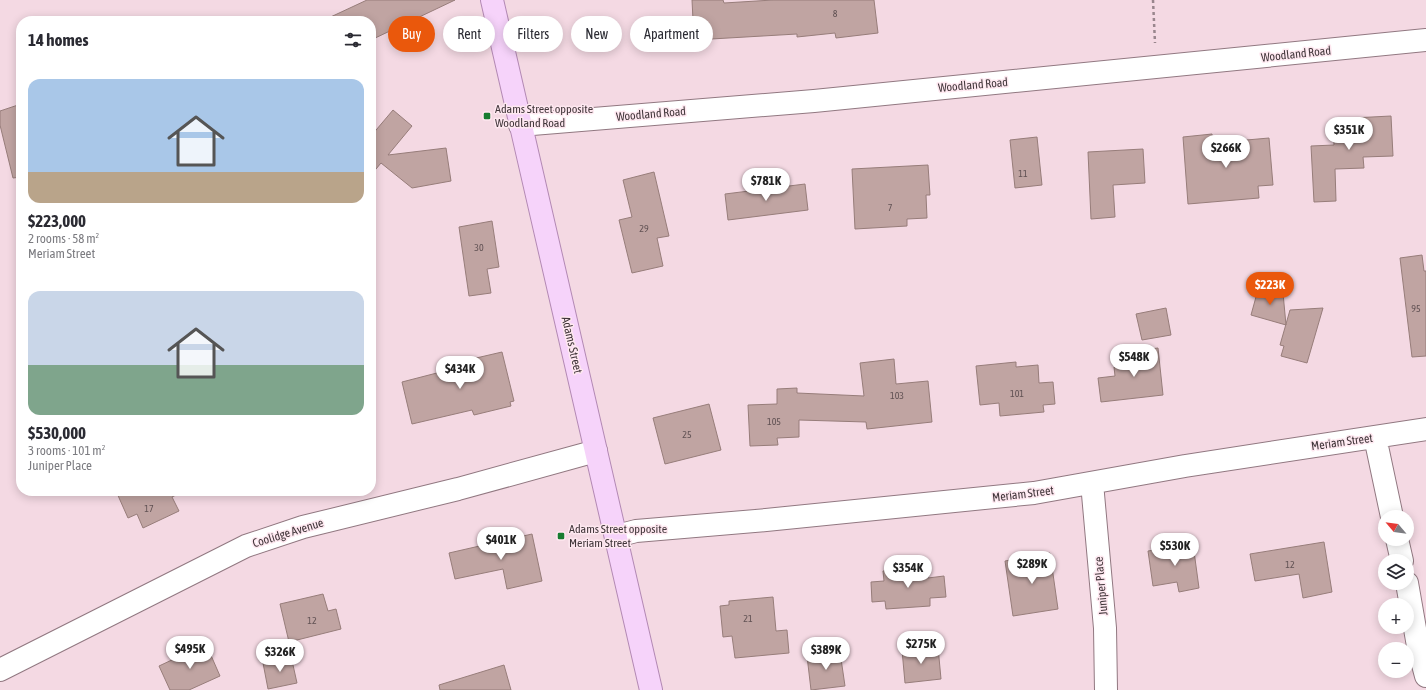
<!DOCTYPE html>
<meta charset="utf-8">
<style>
body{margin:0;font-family:"Asap Condensed",sans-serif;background:#f7f7f7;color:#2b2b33;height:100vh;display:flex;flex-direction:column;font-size:15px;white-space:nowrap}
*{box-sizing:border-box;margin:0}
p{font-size:13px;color:#7c7c81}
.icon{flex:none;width:22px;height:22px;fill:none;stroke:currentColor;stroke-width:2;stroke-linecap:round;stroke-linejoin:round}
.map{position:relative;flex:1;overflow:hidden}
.panel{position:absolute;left:16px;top:16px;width:360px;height:480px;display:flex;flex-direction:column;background:#fff;border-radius:16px;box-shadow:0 2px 10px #0003}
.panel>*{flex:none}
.hud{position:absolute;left:388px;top:16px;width:380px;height:36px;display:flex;gap:8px}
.needle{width:26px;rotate:299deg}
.tools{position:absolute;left:1378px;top:510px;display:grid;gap:8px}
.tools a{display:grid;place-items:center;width:36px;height:36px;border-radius:50%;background:#fff;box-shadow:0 2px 10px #0003;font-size:20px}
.price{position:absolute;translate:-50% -34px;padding:0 9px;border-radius:14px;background:#fff;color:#222;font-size:13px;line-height:26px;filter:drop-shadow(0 1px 2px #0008)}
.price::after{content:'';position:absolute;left:50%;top:24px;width:12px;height:9px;margin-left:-6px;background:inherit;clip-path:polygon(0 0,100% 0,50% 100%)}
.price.selected{background:#ea580c;color:#fff}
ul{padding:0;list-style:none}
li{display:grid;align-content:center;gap:8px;height:212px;padding:0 12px}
li span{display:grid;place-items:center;height:124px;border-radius:12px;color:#555}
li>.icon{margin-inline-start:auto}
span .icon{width:72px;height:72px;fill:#fffc;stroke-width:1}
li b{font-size:17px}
h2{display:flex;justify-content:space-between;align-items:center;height:48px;padding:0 12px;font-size:17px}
.pill{padding:0 14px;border-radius:18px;background:#fff;box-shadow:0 2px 10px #0003;font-size:14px;line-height:36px}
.pill.selected{background:#ea580c;color:#fff}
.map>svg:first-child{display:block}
.building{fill:#c0a4a2;stroke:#977d7a}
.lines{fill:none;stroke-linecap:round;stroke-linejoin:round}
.minor-casing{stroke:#917881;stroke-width:24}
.major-casing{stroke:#b389b4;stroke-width:24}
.path{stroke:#99868d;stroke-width:2.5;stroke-dasharray:3 3;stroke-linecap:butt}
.minor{stroke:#fff;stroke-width:22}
.major{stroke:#f6d3fa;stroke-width:22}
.poi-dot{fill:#177c30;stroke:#fee8f0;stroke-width:1.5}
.labels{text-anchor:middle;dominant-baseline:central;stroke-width:3;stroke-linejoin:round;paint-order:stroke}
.number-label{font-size:10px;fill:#615254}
.street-label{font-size:12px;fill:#41363a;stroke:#fee8f0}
.poi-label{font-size:12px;fill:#41363a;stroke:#fee8f0;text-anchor:start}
</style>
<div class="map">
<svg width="1426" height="690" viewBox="0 0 1426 690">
<rect width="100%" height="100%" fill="#f4d9e3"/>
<path class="building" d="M 367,0 L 455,0 L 371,40 L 371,21 L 322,21 Z
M 692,0 L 723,0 L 724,3 L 773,0 L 874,0 L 878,33 L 836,38 L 835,33 L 797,37 L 797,34 L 694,40 Z
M 21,104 L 21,177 L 13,178 L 0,125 L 0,111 Z
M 393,110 L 412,126 L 388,155 L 446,148 L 451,181 L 412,188 L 381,163 L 371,175 L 371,136 Z
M 1391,116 L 1393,156 L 1363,157 L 1364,168 L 1335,169 L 1336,201 L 1314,202 L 1311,146 L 1334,145 L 1333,119 Z
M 1212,134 L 1213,143 L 1269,138 L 1273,185 L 1258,186 L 1259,198 L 1188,204 L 1183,137 Z
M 1037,137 L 1042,185 L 1015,188 L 1010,140 Z
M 1143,149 L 1145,183 L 1113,185 L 1115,217 L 1091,219 L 1088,152 Z
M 928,165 L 930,195 L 926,195 L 927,218 L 907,219 L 907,226 L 855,229 L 852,169 Z
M 654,172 L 669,236 L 657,238 L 663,266 L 632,273 L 619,220 L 632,217 L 623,180 Z
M 805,184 L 808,210 L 728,220 L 725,194 Z
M 492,221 L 499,267 L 487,269 L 491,293 L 469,296 L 459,227 Z
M 1422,255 L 1424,271 L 1426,271 L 1426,356 L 1412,357 L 1400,258 Z
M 1259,286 L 1283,293 L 1286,325 L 1251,315 Z
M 1166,308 L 1171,335 L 1142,340 L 1136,314 Z
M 1323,308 L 1307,363 L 1281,356 L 1284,346 L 1280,345 L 1290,310 Z
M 1158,348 L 1163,395 L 1101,402 L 1098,378 L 1115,376 L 1114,367 L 1130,365 L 1128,352 Z
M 502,352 L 514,401 L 510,402 L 511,406 L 474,415 L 472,410 L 412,424 L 402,382 L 460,367 L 459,362 Z
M 894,359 L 896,384 L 928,381 L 932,422 L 867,429 L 866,422 L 799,420 L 799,437 L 777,438 L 778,445 L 750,446 L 748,405 L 777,404 L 777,389 L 797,388 L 797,393 L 864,396 L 860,363 Z
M 1016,362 L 1016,367 L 1038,365 L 1039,383 L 1053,382 L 1055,404 L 1043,405 L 1044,412 L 1000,416 L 999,403 L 980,405 L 976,366 Z
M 709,404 L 721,450 L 665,464 L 653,418 Z
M 116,491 L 184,491 L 172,497 L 179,511 L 143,528 L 137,514 L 128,518 Z
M 532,534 L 542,581 L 507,589 L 503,569 L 455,579 L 449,553 Z
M 1324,542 L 1332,592 L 1303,598 L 1299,574 L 1255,581 L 1250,554 Z
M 1193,544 L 1199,588 L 1179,592 L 1177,582 L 1153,586 L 1148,551 Z
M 1050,553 L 1058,609 L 1013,616 L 1005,561 Z
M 927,568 L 928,578 L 944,576 L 946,597 L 930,598 L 930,606 L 886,609 L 885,601 L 872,602 L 871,582 L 884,581 L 883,571 Z
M 323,594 L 328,611 L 336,609 L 341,629 L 289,642 L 280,604 Z
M 773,597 L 776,631 L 787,630 L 789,653 L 735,658 L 732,636 L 723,637 L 720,606 L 729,605 L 729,601 Z
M 206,644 L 220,676 L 189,690 L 170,690 L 159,666 Z
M 938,647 L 941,679 L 905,683 L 902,650 Z
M 840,652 L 845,686 L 811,690 L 807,656 Z
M 291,656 L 297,683 L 268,689 L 263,663 Z
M 504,665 L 511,690 L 440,690 L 439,685 Z"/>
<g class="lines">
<g class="minor-casing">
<path id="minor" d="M 520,125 L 814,101 L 1426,40
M 1375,437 L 1392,517
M 1092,483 L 1105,628 L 1106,690
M 617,536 L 636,531 L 766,520 L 1034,493 L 1185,466 L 1426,429
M 1397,539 L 1402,561
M 1407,583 L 1418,646 L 1426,676
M 0,670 L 246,546 L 303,527 L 458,489 L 596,451"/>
</g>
<g class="major-casing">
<path id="major" d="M 492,0 L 651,690"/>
</g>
<path class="path" d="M 1153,0 L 1155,43"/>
<use href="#minor" class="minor"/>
<use href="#major" class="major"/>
</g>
<g class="poi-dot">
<rect x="483" y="112" width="8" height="8" rx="2"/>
<rect x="557" y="532" width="8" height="8" rx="2"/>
</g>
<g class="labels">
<g class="number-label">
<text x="835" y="13">8</text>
<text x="1023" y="173">11</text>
<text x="890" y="207">7</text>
<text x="644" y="228">29</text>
<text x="479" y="247">30</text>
<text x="1416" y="308">95</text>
<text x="1017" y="393">101</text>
<text x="897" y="395">103</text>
<text x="774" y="421">105</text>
<text x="687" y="434">25</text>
<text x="149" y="508">17</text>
<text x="1290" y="564">12</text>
<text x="748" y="618">21</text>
<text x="312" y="620">12</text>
</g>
<g class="street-label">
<text transform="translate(1296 54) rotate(-6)">Woodland Road</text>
<text transform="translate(973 85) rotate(-5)">Woodland Road</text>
<text transform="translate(651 114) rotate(-5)">Woodland Road</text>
<text transform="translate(572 345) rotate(77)">Adams Street</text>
<text transform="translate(1342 442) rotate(-8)">Meriam Street</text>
<text transform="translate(1023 494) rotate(-7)">Meriam Street</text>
<text transform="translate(288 533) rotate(-17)">Coolidge Avenue</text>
<text transform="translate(1101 586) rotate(-95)">Juniper Place</text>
</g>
<g class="poi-label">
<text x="495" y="109">Adams Street opposite<tspan x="495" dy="14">Woodland Road</tspan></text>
<text x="569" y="529">Adams Street opposite<tspan x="569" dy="14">Meriam Street</tspan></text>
</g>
</g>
</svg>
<div class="tools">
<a><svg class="needle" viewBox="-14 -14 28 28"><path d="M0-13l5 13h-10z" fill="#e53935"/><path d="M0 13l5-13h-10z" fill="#7c7c81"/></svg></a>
<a><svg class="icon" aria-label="layers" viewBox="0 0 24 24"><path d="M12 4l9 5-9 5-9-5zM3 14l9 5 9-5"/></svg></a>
<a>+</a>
<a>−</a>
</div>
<b class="price" style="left:1349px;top:151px">$351K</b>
<b class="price" style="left:1226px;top:169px">$266K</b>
<b class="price" style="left:766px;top:202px">$781K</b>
<b class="price selected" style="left:1270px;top:306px">$223K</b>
<b class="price" style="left:1134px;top:378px">$548K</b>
<b class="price" style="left:460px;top:390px">$434K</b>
<b class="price" style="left:501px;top:561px">$401K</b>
<b class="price" style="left:1175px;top:567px">$530K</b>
<b class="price" style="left:1032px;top:585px">$289K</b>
<b class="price" style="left:908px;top:589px">$354K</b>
<b class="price" style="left:921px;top:665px">$275K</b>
<b class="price" style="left:190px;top:670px">$495K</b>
<b class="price" style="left:826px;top:671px">$389K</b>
<b class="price" style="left:280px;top:673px">$326K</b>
<div class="hud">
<a class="pill selected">Buy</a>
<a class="pill">Rent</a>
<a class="pill">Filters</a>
<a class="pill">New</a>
<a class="pill">Apartment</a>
</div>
<section class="panel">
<h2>14 homes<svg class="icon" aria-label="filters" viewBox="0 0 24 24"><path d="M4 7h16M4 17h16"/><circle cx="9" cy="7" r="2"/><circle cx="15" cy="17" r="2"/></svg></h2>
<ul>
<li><span style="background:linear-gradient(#a9c7e8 75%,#b9a48a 0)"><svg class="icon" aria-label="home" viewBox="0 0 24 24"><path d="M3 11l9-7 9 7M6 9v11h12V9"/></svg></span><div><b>$223,000</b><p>2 rooms · 58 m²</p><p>Meriam Street</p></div></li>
<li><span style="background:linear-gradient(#c9d6e8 60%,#7fa58c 0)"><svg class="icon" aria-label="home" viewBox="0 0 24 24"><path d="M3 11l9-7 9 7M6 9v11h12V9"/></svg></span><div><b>$530,000</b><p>3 rooms · 101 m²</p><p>Juniper Place</p></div></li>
</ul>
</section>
</div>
